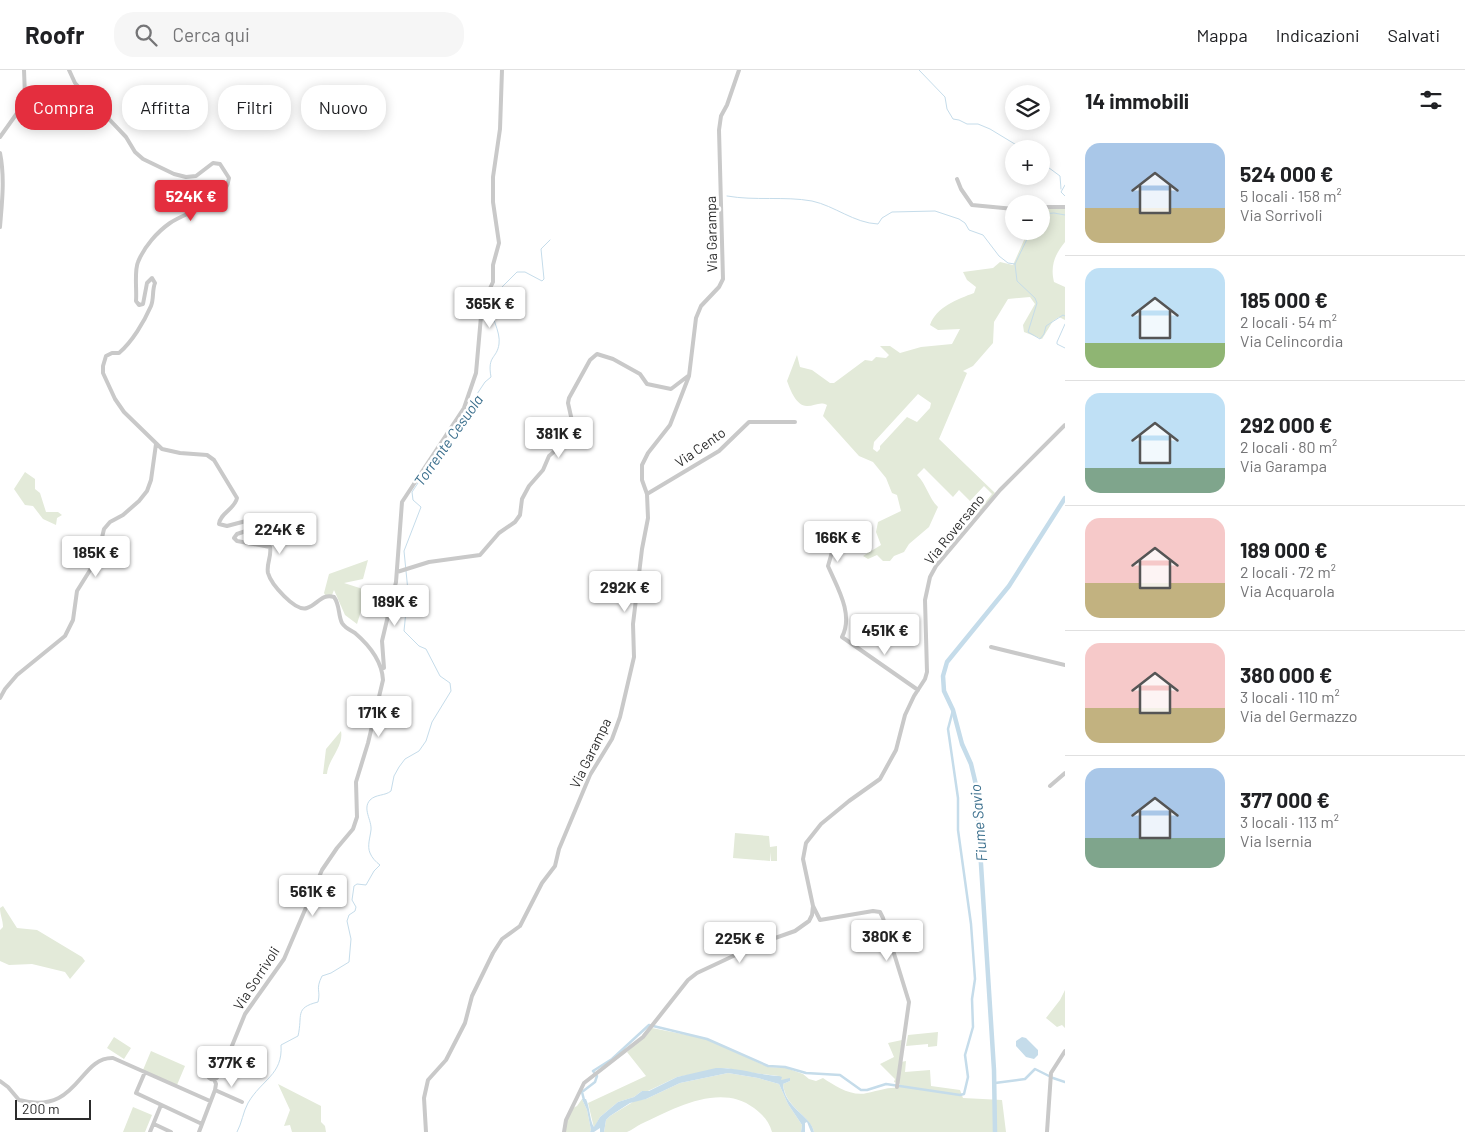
<!DOCTYPE html>
<html lang="it">
<meta charset="utf-8">
<style>
body{margin:0;font-family:Barlow,sans-serif;background:#f6f6f6;color:#202124;height:100vh;display:flex;flex-direction:column;font-size:19px;white-space:nowrap}
*{box-sizing:border-box;margin:0}
p{font-size:16px;color:#757577}
.icon{flex:none;width:28px;height:28px;fill:none;stroke:currentColor;stroke-width:2;stroke-linecap:round;stroke-linejoin:round}
.map{position:relative;flex:1;overflow:hidden}
.drawer{display:flex;flex-direction:column;background:#fff;width:400px}
.drawer>*{flex:none}
.guide{position:absolute;left:15px;top:15px;width:475px;height:45px;display:flex;gap:10px}
.controls{position:absolute;left:1005px;top:15px;display:grid;gap:10px}
.controls a{display:grid;place-items:center;width:45px;height:45px;border-radius:50%;background:#fff;box-shadow:0 2px 12px #0003;font-size:25px}
.scale{position:absolute;left:15px;bottom:12px;width:76px;box-sizing:border-box;padding-left:5px;border:2px solid #2c2c2c;border-top:0;font-size:14px;line-height:18px;white-space:nowrap;color:#2c2c2c;-webkit-text-stroke:4px #fff;paint-order:stroke}
.price{position:absolute;translate:-50% -42px;padding:0 11px;border-radius:5px;background:#fff;color:#222;font-size:16px;line-height:32px;filter:drop-shadow(0 1px 2px #0008)}
.price::after{content:'';position:absolute;left:50%;top:30px;width:15px;height:11px;margin-left:-8px;background:inherit;clip-path:polygon(0 0,100% 0,50% 100%)}
.price.active{background:#e42e3e;color:#fff}
ul{padding:0;list-style:none}
li{display:flex;align-items:center;gap:15px;height:125px;padding:0 20px}
li+li{border-top:1px solid #e0e0e0}
li span{display:grid;place-items:center;flex:none;width:140px;height:100px;border-radius:15px;color:#555}
li>.icon{margin-inline-start:auto}
span .icon{width:60px;height:60px;fill:#fffc;stroke-width:1}
li b{font-size:21px}
h2{display:flex;justify-content:space-between;align-items:center;height:60px;padding:0 20px;font-size:21px}
.chip{padding:0 18px;border-radius:20px;background:#fff;box-shadow:0 2px 12px #0003;font-size:18px;line-height:45px}
.chip.active{background:#e42e3e;color:#fff}
header{display:flex;align-items:center;gap:30px;box-sizing:border-box;height:70px;padding:0 25px;background:#fff;border-bottom:1px solid #e0e0e0}
header strong{font-size:24px}
nav{display:flex;gap:28px;margin-inline-start:auto;font-size:18px}
.search{width:350px;height:45px;background:#f6f6f6;display:flex;align-items:center;gap:12px;box-sizing:border-box;padding:0 18px;border-radius:20px;color:#757577;font-size:19px}
main{display:flex;flex:1;min-height:0}
.map>svg:first-child{display:block}
.green{fill:#e3ead9;fill-rule:evenodd}
.water{fill:#c5dcea}
.lines{fill:none;stroke-linecap:round;stroke-linejoin:round}
.stream{stroke:#c5dcea;stroke-width:1}
.canal{stroke:#c5dcea;stroke-width:2.5}
.river{stroke:#c5dcea;stroke-width:4.5}
.minor{stroke:#c9c9c9;stroke-width:4}
.labels{text-anchor:middle;dominant-baseline:central;stroke-width:5;stroke-linejoin:round;paint-order:stroke}
.street-label{font-size:14px;fill:#2c2c2c;stroke:#fff}
.water-label{font-size:15px;font-style:italic;fill:#3b6f8d;stroke:#fff}
</style>
<header>
<strong>Roofr</strong>
<div class="search"><svg class="icon" aria-label="search" viewBox="0 0 24 24"><circle cx="10" cy="10" r="6"/><path d="M15 15l6 6"/></svg>Cerca qui</div>
<nav><a>Mappa</a><a>Indicazioni</a><a>Salvati</a></nav>
</header>
<main>
<div class="map">
<svg width="1065" height="1062" viewBox="0 0 1065 1062">
<rect width="100%" height="100%" fill="#fff"/>
<path class="green" d="M 1041,138 L 1065,138 L 1065,172 C 1055,184 1050,196 1054,212 L 1065,217 L 1065,250 L 1059,247 L 1053,251 L 1042,269 L 1024,262 L 1023,255 L 1035,234 L 1030,227 L 1008,229 L 994,252 L 993,273 L 973,296 L 963,301 L 967,303 L 939,369 L 995,423 L 981,442 L 979,440 L 992,424 L 984,416 L 970,431 L 959,420 L 953,427 L 924,398 L 917,405 C 927,415 928,427 938,437 L 929,457 L 909,474 L 904,482 L 894,486 L 890,491 L 883,491 L 877,485 L 868,489 L 863,486 L 881,475 L 876,462 L 878,452 L 901,441 L 897,425 L 892,423 L 886,408 L 873,392 L 859,386 L 823,346 L 827,335 C 820,331 815,336 807,336 C 796,336 790,319 787,311 L 797,285 L 800,297 L 812,300 L 830,313 L 834,313 L 865,290 L 872,291 L 876,287 L 886,288 L 889,285 L 880,276 L 890,276 L 900,283 L 921,277 L 952,274 L 960,259 L 938,260 L 930,255 C 936,237 958,229 974,223 L 976,217 L 967,210 L 963,202 L 993,198 L 1000,192 L 1013,195 L 1028,161 L 1041,161 ZM 918,324 L 931,333 L 930,338 L 917,352 L 907,347 L 880,376 L 880,379 L 877,382 L 873,379 L 874,372 Z
M 25,402 L 35,409 L 35,419 L 40,423 L 46,442 L 58,442 L 62,445 L 57,448 L 56,455 L 43,449 L 33,436 L 25,435 L 14,419 Z
M 368,490 L 363,509 L 344,513 L 391,528 L 387,548 L 361,541 L 357,554 L 345,545 L 334,520 L 332,525 L 325,525 L 324,523 L 329,504 Z
M 341,661 C 344,677 328,689 327,704 L 323,704 L 326,679 Z
M 735,763 L 769,766 L 770,777 L 777,776 L 777,791 L 771,791 L 770,782 L 770,791 L 733,788 Z
M 3,836 L 17,858 L 37,860 L 82,887 L 85,891 L 70,909 L 65,902 L 32,894 L 9,895 L 0,891 L 0,860 L 3,857 C 3,850 0,845 0,838 Z
M 1065,920 L 1065,958 L 1062,955 L 1057,957 L 1046,948 L 1060,930 Z
M 652,958 L 707,969 L 768,997 L 786,998 L 803,1004 L 809,1009 L 816,1011 L 823,1008 C 835,1016 852,1027 867,1023 C 879,1021 887,1017 898,1018 L 900,1014 L 894,1012 L 895,1009 L 880,994 L 894,987 L 888,973 L 902,970 L 901,992 L 906,991 L 905,1002 L 930,1000 L 931,1016 L 960,1020 L 963,1028 L 1002,1030 L 1006,1062 L 814,1062 C 811,1046 785,1038 783,1014 L 790,1011 L 779,1010 L 779,1006 L 745,1002 L 726,998 L 677,1007 L 648,1021 L 642,1021 L 634,1027 L 618,1032 L 600,1047 L 594,1058 L 588,1033 L 646,1006 L 627,982 Z
M 938,962 L 937,976 L 928,977 L 928,974 L 906,976 L 908,965 Z
M 114,967 L 131,978 L 124,989 L 107,978 Z
M 151,981 L 185,996 L 177,1015 L 143,1000 Z
M 728,1003 L 758,1008 L 779,1014 L 788,1034 L 802,1055 L 801,1062 L 772,1062 C 769,1051 763,1045 754,1038 C 720,1012 673,1039 641,1054 C 637,1056 632,1060 627,1062 C 621,1062 611,1062 604,1062 L 606,1050 L 610,1046 L 636,1030 L 646,1029 L 680,1013 Z
M 278,1014 L 321,1036 L 321,1052 L 325,1056 L 326,1062 L 292,1062 L 290,1055 L 284,1056 L 290,1040 Z
M 582,1029 L 587,1040 L 591,1060 L 590,1062 L 564,1062 L 567,1050 L 573,1038 L 577,1036 Z
M 133,1037 L 152,1045 L 145,1062 L 123,1062 Z"/>
<path class="water" d="M 1022,967 L 1026,968 L 1038,980 L 1038,985 L 1034,989 L 1026,987 L 1016,976 L 1016,971 Z
M 716,998 C 738,997 757,1005 779,1006 L 782,1007 L 781,1010 L 790,1008 L 790,1011 L 783,1014 C 784,1038 811,1045 814,1062 L 811,1062 L 807,1052 L 805,1053 L 805,1062 L 801,1062 L 802,1055 L 788,1034 L 779,1014 L 758,1008 L 728,1003 L 680,1013 L 646,1029 L 630,1033 L 610,1046 L 606,1050 L 604,1062 L 600,1062 L 600,1058 L 594,1062 L 590,1062 L 591,1060 L 587,1040 L 582,1029 L 586,1029 C 590,1038 590,1052 594,1057 L 600,1047 L 618,1032 L 634,1027 L 642,1021 L 649,1021 L 677,1007 Z"/>
<g class="lines">
<path class="stream" d="M 919,0 L 945,27 L 947,39 L 953,49 L 959,50 L 967,54 L 978,54 L 990,59 L 1023,79
M 1041,92 L 1060,106 L 1061,119
M 1065,115 L 1061,122 L 1065,126
M 727,126 C 755,131 784,126 812,131 C 835,136 854,153 878,154 L 882,148 L 892,142 L 935,141 L 959,149 L 965,153 L 969,160 L 983,165 L 999,186 L 1008,193 L 1015,194
M 1041,144 L 1054,143 L 1065,145
M 1031,161 L 1015,194 L 1017,211 L 1035,228 L 1037,233 L 1028,262 L 1040,269 L 1044,264 L 1046,256 L 1063,245 L 1065,246
M 1065,254 L 1057,272 L 1057,274 L 1065,278
M 237,1062 C 242,1053 243,1042 248,1033 C 262,1009 283,1005 281,975 L 298,966 C 303,945 294,938 318,932 C 321,920 315,920 322,906 L 331,903 L 349,892 L 351,869 L 347,851 L 349,845 L 355,841 L 356,837 L 352,830 L 354,816 L 357,814 L 366,815 L 374,801 L 380,795 C 376,792 372,788 370,783 C 367,776 370,768 371,760 C 372,750 362,739 370,730 C 376,724 385,726 391,721 L 394,706 L 399,697 L 405,689 L 419,681 L 426,671 L 432,652 L 451,621 L 450,613 L 440,606 L 426,579 L 419,576 L 404,561 L 408,521 L 404,481 L 421,437 L 413,430 L 412,422 L 444,374 L 465,347 L 469,336 L 485,312 L 491,307 C 487,285 497,289 499,274 C 501,262 490,244 488,231 L 517,202 L 525,202 L 542,211 L 544,209 L 541,179 L 550,170"/>
<path class="canal" d="M 995,1013 L 1025,1009 L 1035,999 L 1053,1008 L 1065,1012
M 584,1030 L 582,1022 L 595,1012 L 597,1006 L 593,1001 L 612,989 L 649,955 L 707,969 L 768,996 L 785,997 L 806,1003 L 840,1005 L 861,1020 L 867,1020 L 886,1014 L 960,1025 L 964,1024 L 968,1007 L 965,985 L 973,957 L 972,929 L 975,909 L 971,854 L 958,760 L 958,728 L 948,659 L 953,640"/>
<path class="river" d="M 995,1062 L 994,1000 L 976,715 L 971,694 L 962,674 L 953,640 L 944,621 L 943,606 L 947,592 L 1009,516 L 1065,428"/>
<path class="minor" d="M 69,0 L 75,13 L 107,47 L 126,67 L 135,82 L 143,89 L 174,104 L 186,107 L 196,106 L 213,93 L 220,94 L 229,108 C 226,134 189,140 170,153 C 157,162 144,177 138,192 C 134,201 137,220 136,231 L 139,235 L 143,234 L 147,213 L 152,208 L 155,213 C 152,220 154,229 151,236 C 144,252 132,272 119,283 L 112,283 L 106,286 L 103,296 L 103,303 L 115,329 L 124,342 L 162,379 L 180,383 L 207,385 L 214,390 L 237,428 C 235,439 220,443 219,454 L 227,456 L 246,451 L 250,453 L 250,457 L 246,461 L 237,464 L 234,468 L 237,471 L 270,477 C 272,486 266,494 268,503 C 271,514 295,542 307,538 C 317,535 322,523 334,527 C 340,535 338,545 342,553 C 345,558 350,560 355,563 C 369,575 382,592 383,610 L 368,673 L 356,712 L 357,747 L 353,759 L 337,778 L 322,800 L 284,889 L 245,944 L 227,988 L 216,999
M 0,67 L 20,39 L 25,26 L 24,0
M 0,83 C 5,108 2,132 0,157
M 957,109 L 961,119 L 972,135 L 1014,139
M 1041,137 L 1065,137
M 647,424 L 719,381 L 749,352 L 795,352
M 834,475 L 828,496 C 837,517 854,544 842,567 L 918,620
M 397,502 L 429,492 L 480,485 L 499,463 L 515,452 L 520,445 L 522,429 L 529,416 L 543,400 L 549,386 L 563,374 L 572,351 L 568,333 L 569,328 L 590,290 L 597,284 L 613,289 L 640,304 L 647,314 L 671,319 L 688,306
M 991,577 L 1065,595
M 384,598 L 382,571 L 396,512 L 402,432 L 464,338 L 476,303 L 482,235 L 493,212 L 493,195 L 499,173 L 493,132 L 493,107 L 500,59 L 502,0
M 0,628 L 5,619 L 17,605 L 65,566 L 73,550 L 77,521 L 97,489 L 104,459 L 110,452 L 123,445 L 139,431 L 147,421 L 151,410 L 156,374
M 1050,716 L 1065,703
M 813,836 L 820,850 L 873,841 L 880,842 L 883,848 L 909,932 L 897,1017
M207.5 1004a5.5 5.5 0 1 1 11 0a5.5 5.5 0 1 1-11 0Z
M 145,1002 L 136,1023 L 202,1054
M 0,1011 L 8,1017 L 19,1030 C 79,1046 78,987 113,988 L 210,1031
M 215,1020 L 242,1032
M 154,1054 L 171,1062
M 150,1062 L 161,1035
M 199,1062 L 215,1020 L 216,1014 L 214,1009
M 426,1062 L 424,1028 L 428,1010 L 446,990 L 465,953 L 472,926 L 493,883 L 502,869 L 520,856 L 542,813 L 555,796 L 559,779 L 590,705 L 612,669 L 620,647 L 634,587 L 633,554 L 642,479 L 648,448 L 647,424 L 642,410 L 642,395 L 648,383 L 670,355 L 689,306 L 696,248 L 701,236 L 719,217 L 723,209 L 719,60 L 721,46 L 727,35 L 739,0
M 564,1062 L 566,1050 L 584,1013 L 643,967 L 688,910 L 697,903 L 761,873 L 795,861 L 809,851 L 812,845 L 813,836 L 803,789 L 806,773 L 821,754 L 849,731 L 880,709 L 896,680 L 905,645 L 914,626 L 925,609 L 927,602 L 925,530 L 930,507 L 936,496 L 1000,420 L 1065,355
M 1047,1062 L 1051,1003 L 1065,981"/>
</g>
<g class="labels">
<g class="street-label">
<text transform="translate(711 164) rotate(-91)">Via Garampa</text>
<text transform="translate(700 377) rotate(-35)">Via Cento</text>
<text transform="translate(954 459) rotate(-51)">Via Roversano</text>
<text transform="translate(590 683) rotate(-64)">Via Garampa</text>
<text transform="translate(256 908) rotate(-57)">Via Sorrivoli</text>
</g>
<g class="water-label">
<text transform="translate(448 370) rotate(-55)">Torrente Cesuola</text>
<text transform="translate(978 753) rotate(-95)">Fiume Savio</text>
</g>
</g>
</svg>
<div class="controls">
<a><svg class="icon" aria-label="layers" viewBox="0 0 24 24"><path d="M12 4l9 5-9 5-9-5zM3 14l9 5 9-5"/></svg></a>
<a>+</a>
<a>−</a>
</div>
<div class="scale">200 m</div>
<b class="price active" style="left:191px;top:152px">524K €</b>
<b class="price" style="left:490px;top:259px">365K €</b>
<b class="price" style="left:559px;top:389px">381K €</b>
<b class="price" style="left:280px;top:485px">224K €</b>
<b class="price" style="left:838px;top:493px">166K €</b>
<b class="price" style="left:96px;top:508px">185K €</b>
<b class="price" style="left:625px;top:543px">292K €</b>
<b class="price" style="left:395px;top:557px">189K €</b>
<b class="price" style="left:885px;top:586px">451K €</b>
<b class="price" style="left:379px;top:668px">171K €</b>
<b class="price" style="left:313px;top:847px">561K €</b>
<b class="price" style="left:887px;top:892px">380K €</b>
<b class="price" style="left:740px;top:894px">225K €</b>
<b class="price" style="left:232px;top:1018px">377K €</b>
<div class="guide">
<a class="chip active">Compra</a>
<a class="chip">Affitta</a>
<a class="chip">Filtri</a>
<a class="chip">Nuovo</a>
</div>
</div>
<section class="drawer">
<h2>14 immobili<svg class="icon" aria-label="filters" viewBox="0 0 24 24"><path d="M4 7h16M4 17h16"/><circle cx="9" cy="7" r="2"/><circle cx="15" cy="17" r="2"/></svg></h2>
<ul>
<li><span style="background:linear-gradient(#a9c7e8 65%,#c2b280 0)"><svg class="icon" aria-label="home" viewBox="0 0 24 24"><path d="M3 11l9-7 9 7M6 9v11h12V9"/></svg></span><div><b>524 000 €</b><p>5 locali · 158 m²</p><p>Via Sorrivoli</p></div></li>
<li><span style="background:linear-gradient(#bfe0f5 75%,#8fb573 0)"><svg class="icon" aria-label="home" viewBox="0 0 24 24"><path d="M3 11l9-7 9 7M6 9v11h12V9"/></svg></span><div><b>185 000 €</b><p>2 locali · 54 m²</p><p>Via Celincordia</p></div></li>
<li><span style="background:linear-gradient(#bfe0f5 75%,#7fa58c 0)"><svg class="icon" aria-label="home" viewBox="0 0 24 24"><path d="M3 11l9-7 9 7M6 9v11h12V9"/></svg></span><div><b>292 000 €</b><p>2 locali · 80 m²</p><p>Via Garampa</p></div></li>
<li><span style="background:linear-gradient(#f6c9c9 65%,#c2b280 0)"><svg class="icon" aria-label="home" viewBox="0 0 24 24"><path d="M3 11l9-7 9 7M6 9v11h12V9"/></svg></span><div><b>189 000 €</b><p>2 locali · 72 m²</p><p>Via Acquarola</p></div></li>
<li><span style="background:linear-gradient(#f6c9c9 65%,#c2b280 0)"><svg class="icon" aria-label="home" viewBox="0 0 24 24"><path d="M3 11l9-7 9 7M6 9v11h12V9"/></svg></span><div><b>380 000 €</b><p>3 locali · 110 m²</p><p>Via del Germazzo</p></div></li>
<li><span style="background:linear-gradient(#a9c7e8 70%,#7fa58c 0)"><svg class="icon" aria-label="home" viewBox="0 0 24 24"><path d="M3 11l9-7 9 7M6 9v11h12V9"/></svg></span><div><b>377 000 €</b><p>3 locali · 113 m²</p><p>Via Isernia</p></div></li>
</ul>
</section>
</main>
